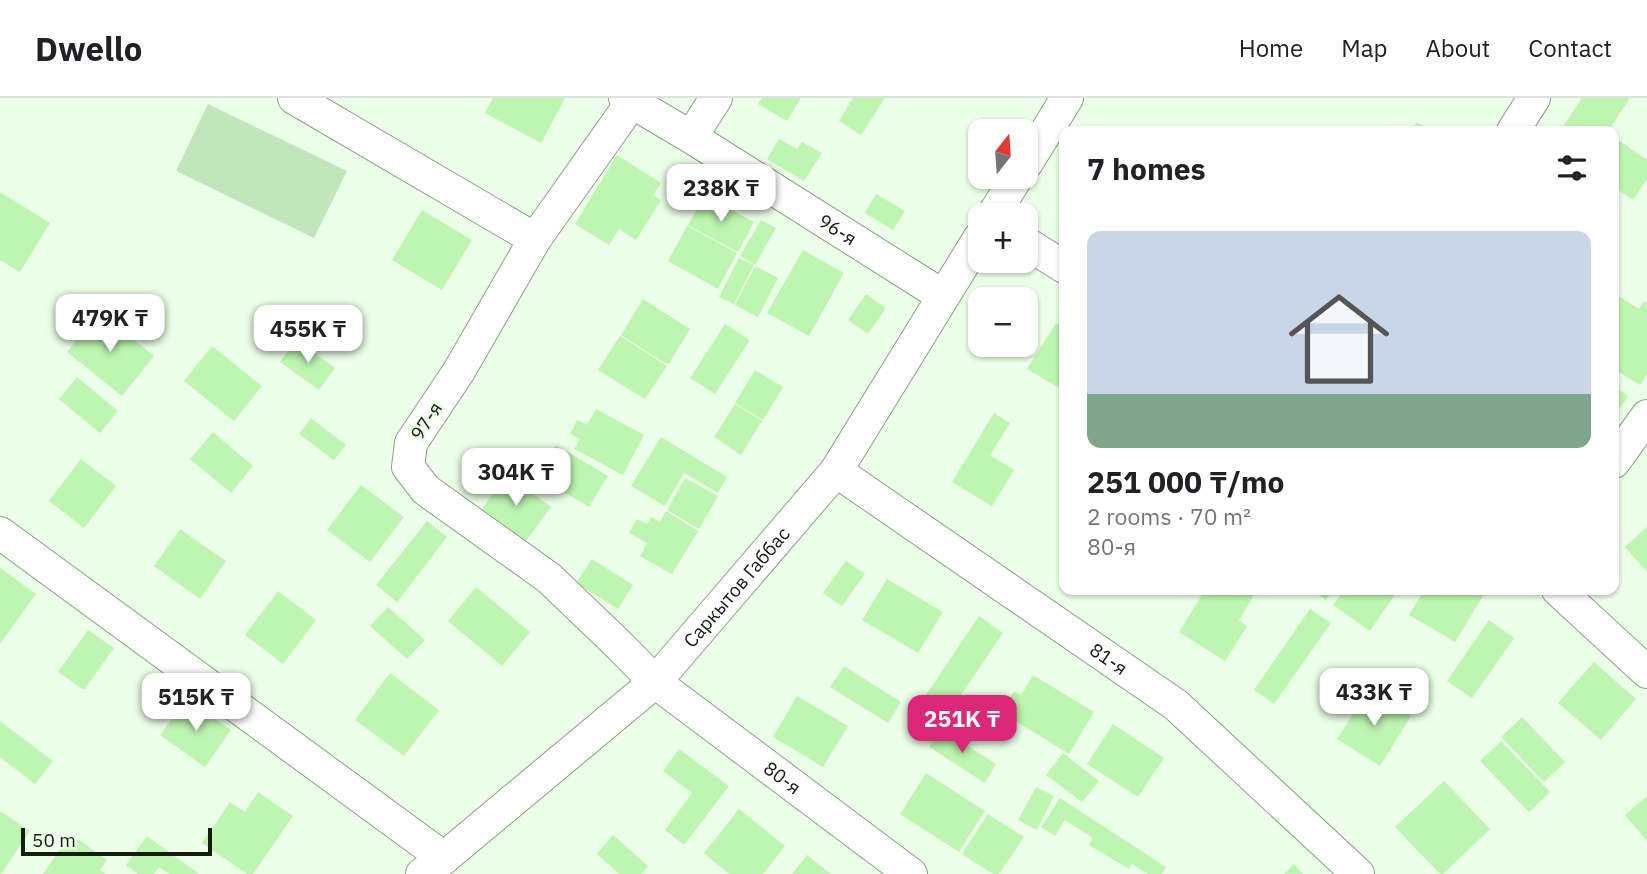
<!DOCTYPE html>
<meta charset="utf-8">
<style>
body{margin:0;font-family:"IBM Plex Sans",sans-serif;background:#f6f6f6;color:#202124;height:100vh;display:flex;flex-direction:column;font-size:26px;white-space:nowrap}
*{box-sizing:border-box;margin:0}
p{font-size:23px;color:#757577}
.icon{flex:none;width:38px;height:38px;fill:none;stroke:currentColor;stroke-width:2;stroke-linecap:round;stroke-linejoin:round}
.map{position:relative;flex:1;overflow:hidden}
.sheet{position:absolute;left:1059px;top:28px;width:560px;height:469px;display:flex;flex-direction:column;background:#fff;border-radius:14px;box-shadow:0 2px 5px #0004}
.sheet>*{flex:none}
.needle{width:46px;rotate:17deg}
.controls{position:absolute;left:968px;top:21px;display:grid;gap:14px}
.controls a{display:grid;place-items:center;width:70px;height:70px;border-radius:14px;background:#fff;box-shadow:0 2px 5px #0004;font-size:35px}
.scale{position:absolute;left:21px;bottom:18px;width:191px;box-sizing:border-box;padding-left:7px;border:4px solid #151d13;border-top:0;font-size:19px;line-height:24px;white-space:nowrap;color:#151d13;-webkit-text-stroke:5px #ecffe8;paint-order:stroke}
.price{position:absolute;translate:-50% -60px;padding:0 16px;border-radius:14px;background:#fff;color:#222;font-size:23px;line-height:46px;filter:drop-shadow(0 2px 4px #0008)}
.price::after{content:'';position:absolute;left:50%;top:42px;width:21px;height:16px;margin-left:-10px;background:inherit;clip-path:polygon(0 0,100% 0,50% 100%)}
.price.current{background:#db2777;color:#fff}
ul{padding:0;list-style:none}
li{display:grid;align-content:center;gap:14px;height:371px;padding:0 28px}
li+li{border-top:2px solid #e0e0e0}
li span{display:grid;place-items:center;height:217px;border-radius:14px;color:#555}
li>.icon{margin-inline-start:auto}
span .icon{width:126px;height:126px;fill:#fffc;stroke-width:1}
li b{font-size:30px}
h2{display:flex;justify-content:space-between;align-items:center;height:84px;padding:0 28px;font-size:30px}
header{display:flex;align-items:center;gap:42px;box-sizing:border-box;height:98px;padding:0 35px;background:#fff;border-bottom:2px solid #e0e0e0}
header strong{font-size:33px}
nav{display:flex;gap:38px;margin-inline-start:auto;font-size:24px}
.map>svg:first-child{display:block}
.green{fill:#c2e5bb}
.building{fill:#bef6b1}
.lines{fill:none;stroke-linecap:round;stroke-linejoin:round}
.street-casing{stroke:#8ba187;stroke-width:34}
.street{stroke:#fff;stroke-width:32}
.labels{text-anchor:middle;dominant-baseline:central;stroke-width:5;stroke-linejoin:round;paint-order:stroke}
.street-label{font-size:19px;fill:#151d13;stroke:#ecffe8}
</style>
<header>
<strong>Dwello</strong>
<nav><a>Home</a><a>Map</a><a>About</a><a>Contact</a></nav>
</header>
<div class="map">
<svg width="1647" height="776" viewBox="0 0 1647 776">
<rect width="100%" height="100%" fill="#ecffe8"/>
<path class="green" d="M 208,6 L 347,73 L 314,140 L 176,73 Z"/>
<path class="building" d="M 493,0 L 565,0 L 541,45 L 485,15 Z
M 762,0 L 801,0 L 787,23 L 758,6 Z
M 853,0 L 885,0 L 861,37 L 839,23 Z
M 1582,0 L 1630,0 L 1608,33 L 1574,33 L 1564,27 Z
M 1417,24 L 1431,33 L 1411,33 Z
M 1614,39 L 1647,62 L 1647,81 L 1633,102 L 1614,89 Z
M 779,41 L 797,51 L 802,44 L 822,55 L 804,83 L 767,61 Z
M 617,57 L 661,85 L 653,97 L 661,102 L 636,142 L 619,131 L 609,147 L 575,126 Z
M 0,94 L 50,125 L 20,174 L 0,162 Z
M 876,96 L 905,113 L 893,132 L 865,115 Z
M 705,97 L 754,124 L 738,154 L 688,127 Z
M 422,112 L 472,142 L 442,192 L 392,162 Z
M 761,122 L 776,130 L 755,167 L 740,158 Z
M 687,128 L 737,155 L 718,191 L 668,163 Z
M 803,152 L 844,175 L 809,238 L 767,215 Z
M 739,160 L 754,167 L 734,206 L 719,199 Z
M 755,168 L 778,180 L 758,219 L 735,207 Z
M 866,196 L 886,210 L 868,236 L 848,222 Z
M 1617,197 L 1639,211 L 1644,203 L 1647,206 L 1647,276 L 1640,287 L 1614,271 L 1614,203 Z
M 643,201 L 690,231 L 668,267 L 621,237 Z
M 99,214 L 154,258 L 122,298 L 67,254 Z
M 1056,225 L 1064,230 L 1064,293 L 1027,271 Z
M 725,226 L 750,242 L 715,296 L 690,280 Z
M 620,238 L 667,268 L 645,301 L 598,272 Z
M 296,242 L 335,270 L 319,292 L 280,264 Z
M 212,248 L 262,288 L 234,323 L 184,283 Z
M 755,272 L 783,289 L 763,322 L 735,305 Z
M 77,279 L 118,313 L 100,335 L 59,301 Z
M 1614,288 L 1628,298 L 1614,319 Z
M 735,306 L 762,323 L 741,357 L 714,339 Z
M 596,311 L 644,337 L 623,377 L 574,351 L 580,341 L 570,336 L 577,322 L 587,327 Z
M 994,315 L 1010,325 L 990,357 L 1014,372 L 992,408 L 952,384 Z
M 311,320 L 346,347 L 334,362 L 299,336 Z
M 213,334 L 253,368 L 231,395 L 190,361 Z
M 661,339 L 727,379 L 718,395 L 684,375 L 665,408 L 631,388 Z
M 556,347 L 608,378 L 589,409 L 537,378 Z
M 81,361 L 116,388 L 84,430 L 49,403 Z
M 507,377 L 551,409 L 526,443 L 482,411 Z
M 685,380 L 718,398 L 699,431 L 667,412 Z
M 361,387 L 404,419 L 370,464 L 327,432 Z
M 666,413 L 698,433 L 672,476 L 640,458 L 647,445 L 629,435 L 637,421 L 647,426 L 651,419 L 660,424 Z
M 427,423 L 447,439 L 397,504 L 376,487 Z
M 1647,429 L 1647,474 L 1625,449 Z
M 180,431 L 226,463 L 200,501 L 154,468 Z
M 592,461 L 633,487 L 618,511 L 576,485 Z
M 846,463 L 865,476 L 842,508 L 823,495 Z
M 0,470 L 36,496 L 0,546 Z
M 887,481 L 943,514 L 918,555 L 862,522 Z
M 476,489 L 530,534 L 502,568 L 448,523 Z
M 1205,492 L 1257,492 L 1239,522 L 1247,528 L 1225,563 L 1179,534 Z
M 1312,492 L 1333,492 L 1326,502 Z
M 1344,492 L 1398,492 L 1370,533 L 1333,507 Z
M 1424,492 L 1484,492 L 1486,493 L 1455,544 L 1409,517 Z
M 278,493 L 316,522 L 283,566 L 245,537 Z
M 388,509 L 425,542 L 407,561 L 370,528 Z
M 1310,511 L 1331,525 L 1274,606 L 1254,592 Z
M 979,518 L 1003,535 L 948,616 L 924,600 Z
M 1489,522 L 1514,540 L 1472,600 L 1447,583 Z
M 88,532 L 114,550 L 84,592 L 58,574 Z
M 1594,564 L 1636,601 L 1601,642 L 1558,605 Z
M 844,568 L 901,604 L 888,625 L 830,589 Z
M 390,575 L 439,612 L 404,658 L 355,622 Z
M 1033,577 L 1094,614 L 1069,656 L 1001,614 L 1014,593 L 1021,597 Z
M 1369,591 L 1411,618 L 1380,668 L 1337,641 Z
M 797,598 L 848,628 L 823,669 L 773,639 Z
M 186,601 L 231,632 L 205,669 L 160,637 Z
M 1522,619 L 1565,664 L 1544,684 L 1501,639 Z
M 0,623 L 53,663 L 35,686 L 0,659 Z
M 1113,626 L 1164,660 L 1138,699 L 1087,666 Z
M 940,630 L 996,666 L 985,685 L 929,649 Z
M 1501,643 L 1550,694 L 1529,714 L 1480,663 Z
M 679,651 L 729,688 L 684,747 L 665,732 L 692,695 L 663,673 Z
M 1063,655 L 1099,683 L 1082,704 L 1046,677 Z
M 926,675 L 985,713 L 959,754 L 900,716 Z
M 1444,683 L 1490,731 L 1443,776 L 1440,776 L 1395,729 Z
M 1036,689 L 1054,698 L 1037,732 L 1018,722 Z
M 258,694 L 293,718 L 253,776 L 247,776 L 202,745 L 230,704 L 245,714 Z
M 1647,698 L 1647,743 L 1625,717 Z
M 1060,700 L 1166,769 L 1162,776 L 1148,776 L 1132,766 L 1129,771 L 1089,747 L 1093,740 L 1065,722 L 1055,738 L 1041,729 Z
M 739,711 L 785,748 L 763,776 L 729,776 L 704,755 Z
M 0,713 L 30,733 L 1,776 L 0,776 Z
M 988,716 L 1024,739 L 999,776 L 993,776 L 962,756 Z
M 613,737 L 648,768 L 641,776 L 619,776 L 597,756 Z
M 147,738 L 199,776 L 169,776 L 159,769 L 154,776 L 138,776 L 126,767 Z
M 78,741 L 107,762 L 100,772 L 106,776 L 43,776 L 64,746 L 70,751 Z
M 807,757 L 831,776 L 792,776 Z
M 1294,766 L 1303,776 L 1284,776 Z"/>
<g class="lines">
<g class="street-casing">
<g id="street">
<path d="M 294,0 L 535,141"/>
<path id="s1" d="M 625,0 L 691,39 L 943,198"/>
<path id="s2" d="M 632,4 L 535,141 L 459,273 L 411,345 L 408,369 L 426,392 L 549,480 L 621,549 L 655,584 L 911,776"/>
<path d="M 1513,33 L 1534,0"/>
<path d="M 691,39 L 716,0"/>
<path d="M 1026,66 L 1067,0"/>
<path d="M 993,117 L 1017,79"/>
<path d="M 1026,145 L 1064,169"/>
<path d="M 1614,364 L 1647,318"/>
<path id="s3" d="M 836,373 L 1176,607 L 1358,776"/>
<path d="M 0,435 L 444,760"/>
<path d="M 1558,492 L 1647,574"/>
<path id="s4" d="M 422,776 L 444,760 L 655,584 L 836,373 L 980,139"/>
</g>
</g>
<use href="#street" class="street"/>
</g>
<g class="labels">
<g class="street-label">
<text stroke="none"><textPath href="#s1" startOffset="250">96-я</textPath></text>
<text transform="translate(426 323) rotate(-57)">97-я</text>
<text stroke="none"><textPath href="#s4" startOffset="427">Саркытов Габбас</textPath></text>
<text stroke="none"><textPath href="#s3" startOffset="331">81-я</textPath></text>
<text stroke="none"><textPath href="#s2" startOffset="919">80-я</textPath></text>
</g>
</g>
</svg>
<div class="controls">
<a><svg class="needle" viewBox="-14 -14 28 28"><path d="M0-13l5 13h-10z" fill="#e53935"/><path d="M0 13l5-13h-10z" fill="#757577"/></svg></a>
<a>+</a>
<a>−</a>
</div>
<div class="scale">50 m</div>
<b class="price" style="left:721px;top:126px">238K ₸</b>
<b class="price" style="left:110px;top:256px">479K ₸</b>
<b class="price" style="left:308px;top:267px">455K ₸</b>
<b class="price" style="left:516px;top:410px">304K ₸</b>
<b class="price" style="left:1374px;top:630px">433K ₸</b>
<b class="price" style="left:196px;top:635px">515K ₸</b>
<b class="price current" style="left:962px;top:657px">251K ₸</b>
<section class="sheet">
<h2>7 homes<svg class="icon" aria-label="filters" viewBox="0 0 24 24"><path d="M4 7h16M4 17h16"/><circle cx="9" cy="7" r="2"/><circle cx="15" cy="17" r="2"/></svg></h2>
<ul>
<li><span style="background:linear-gradient(#c9d6e8 75%,#7fa58c 0)"><svg class="icon" aria-label="home" viewBox="0 0 24 24"><path d="M3 11l9-7 9 7M6 9v11h12V9"/></svg></span><div><b>251 000 ₸/mo</b><p>2 rooms · 70 m²</p><p>80-я</p></div></li>
</ul>
</section>
</div>
